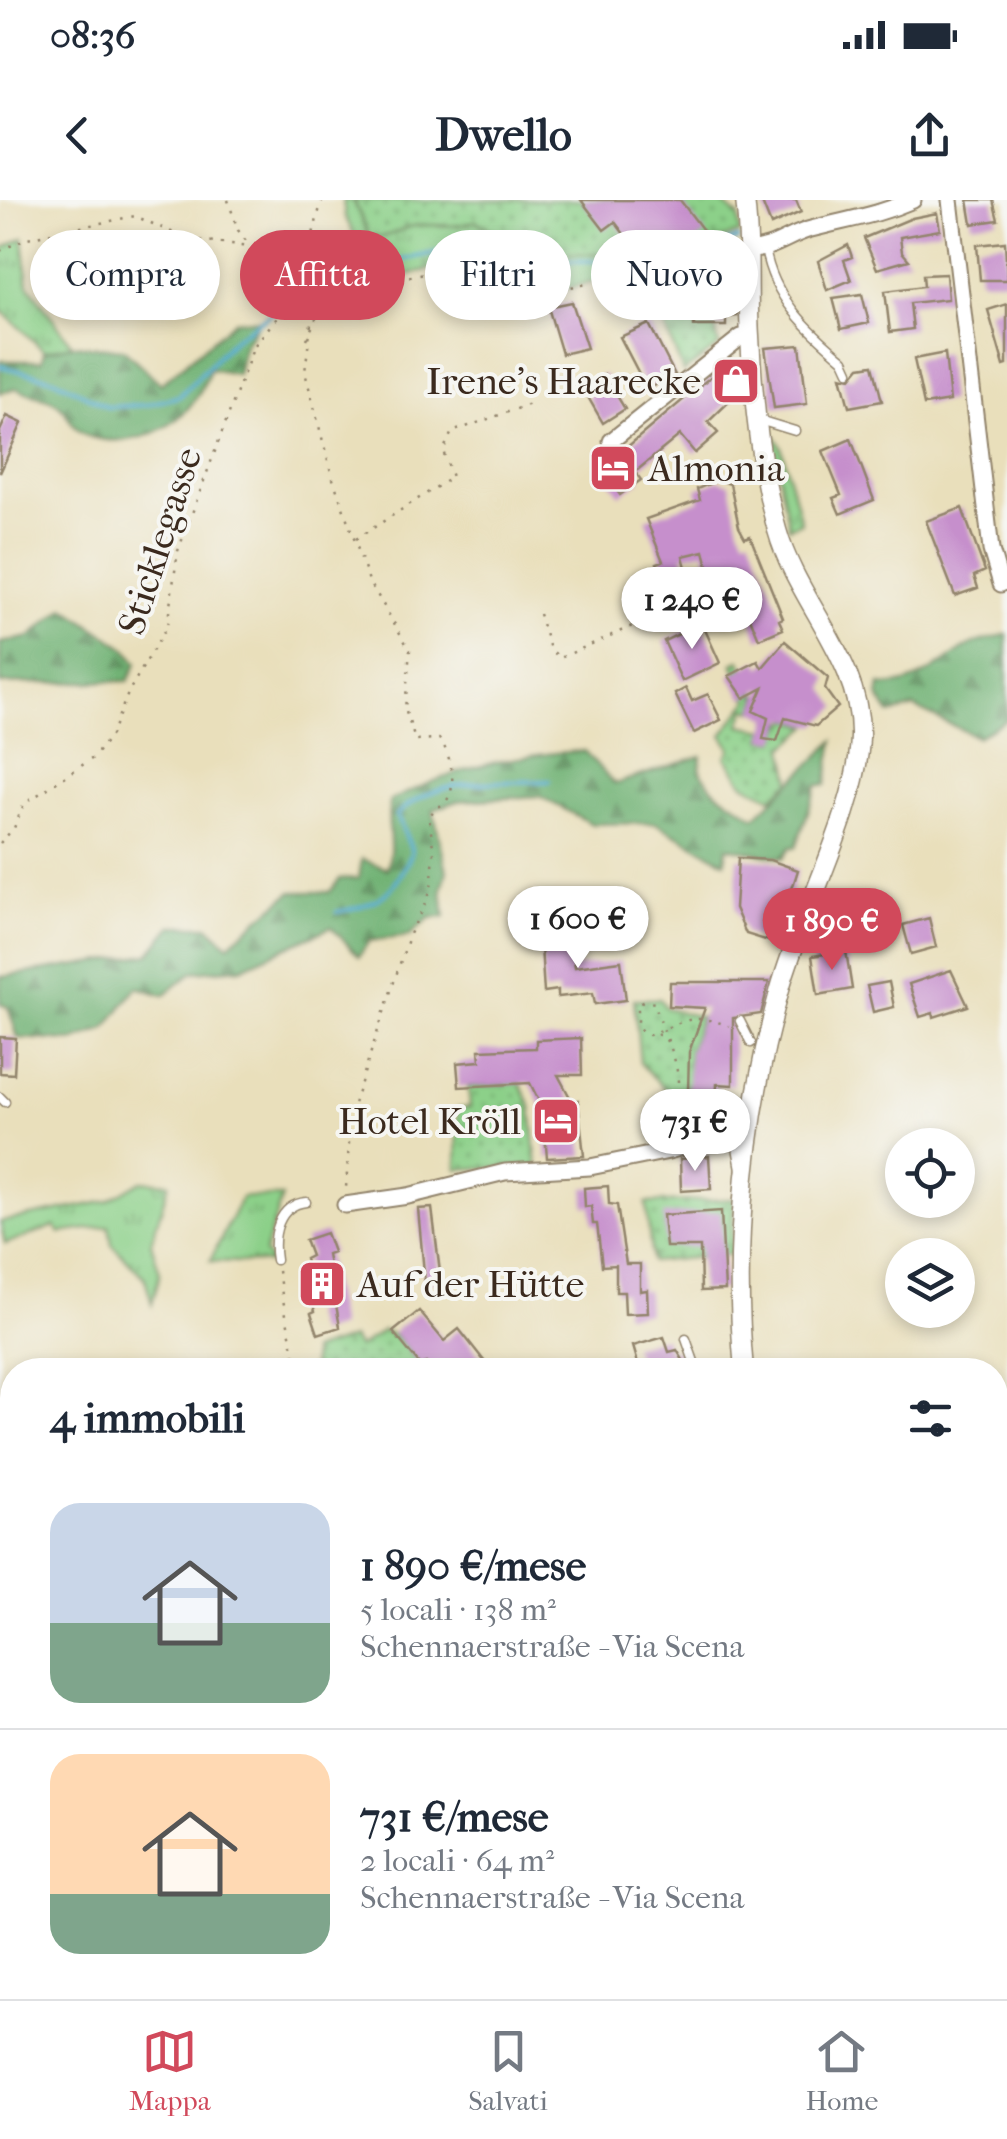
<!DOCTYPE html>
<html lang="it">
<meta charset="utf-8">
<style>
body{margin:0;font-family:"IM FELL French Canon",serif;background:#f2f2f3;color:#1f2937;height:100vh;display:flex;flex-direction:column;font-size:38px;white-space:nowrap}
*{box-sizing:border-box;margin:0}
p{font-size:32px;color:#747a83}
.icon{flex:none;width:55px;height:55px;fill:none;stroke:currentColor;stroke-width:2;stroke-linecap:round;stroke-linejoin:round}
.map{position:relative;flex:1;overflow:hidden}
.side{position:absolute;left:0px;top:1158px;width:1008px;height:642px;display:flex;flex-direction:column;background:#fff;border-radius:40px 40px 0 0;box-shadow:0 5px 15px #0003}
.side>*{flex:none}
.guide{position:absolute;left:30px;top:30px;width:948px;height:90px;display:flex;gap:20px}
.buttons{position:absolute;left:885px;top:928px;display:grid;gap:20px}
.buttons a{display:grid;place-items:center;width:90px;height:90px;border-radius:50%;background:#fff;box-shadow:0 5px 15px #0003;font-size:50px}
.price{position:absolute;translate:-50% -85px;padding:0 22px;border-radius:35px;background:#fff;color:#222;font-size:32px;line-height:65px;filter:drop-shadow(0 2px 5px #0008)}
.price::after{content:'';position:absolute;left:50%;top:60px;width:30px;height:22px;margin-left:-15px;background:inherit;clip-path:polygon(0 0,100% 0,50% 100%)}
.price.current{background:#d1495b;color:#fff}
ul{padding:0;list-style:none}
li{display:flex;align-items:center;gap:30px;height:250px;padding:0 50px}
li+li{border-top:2px solid #e0e1e3}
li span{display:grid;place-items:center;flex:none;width:280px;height:200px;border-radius:30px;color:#555}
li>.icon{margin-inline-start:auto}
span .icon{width:120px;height:120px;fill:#fffc;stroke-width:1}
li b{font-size:42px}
h2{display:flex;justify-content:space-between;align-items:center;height:120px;padding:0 50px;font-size:42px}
.pill{padding:0 35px;border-radius:45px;background:#fff;box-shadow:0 5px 15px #0003;font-size:35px;line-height:90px}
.pill.current{background:#d1495b;color:#fff}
.status{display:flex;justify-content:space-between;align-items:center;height:70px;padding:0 50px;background:#fff;direction:ltr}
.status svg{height:28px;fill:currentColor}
header{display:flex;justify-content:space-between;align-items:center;height:130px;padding:0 50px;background:#fff;font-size:45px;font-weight:800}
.tabs{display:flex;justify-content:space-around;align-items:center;height:140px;border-top:2px solid #e0e1e3;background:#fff;font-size:28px;color:#747a83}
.tabs a{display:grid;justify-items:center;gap:5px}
.tabs .current{color:#d1495b}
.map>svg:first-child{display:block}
.grass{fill:url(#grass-tufts);stroke:#647d54;stroke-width:2.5}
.forest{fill:url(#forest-firs);stroke:#566e4a;stroke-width:2.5}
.garden{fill:url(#garden-dots);stroke:#647d54;stroke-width:2.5}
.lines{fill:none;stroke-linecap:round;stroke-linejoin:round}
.stream{stroke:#52abcf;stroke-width:4}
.building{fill:#c68fcc}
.service-casing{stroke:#92846c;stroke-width:11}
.minor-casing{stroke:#92846c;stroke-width:19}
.tertiary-casing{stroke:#92846c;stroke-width:21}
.path{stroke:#92846c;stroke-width:2.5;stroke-dasharray:2.5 8;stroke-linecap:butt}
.service{stroke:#fff;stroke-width:8}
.minor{stroke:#fff;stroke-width:15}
.tertiary{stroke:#fff;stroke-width:18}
.labels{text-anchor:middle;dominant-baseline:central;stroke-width:8;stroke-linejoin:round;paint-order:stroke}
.poi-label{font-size:38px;fill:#3b2a1e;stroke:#f6f6f2;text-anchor:end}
.street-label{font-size:38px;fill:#3b2a1e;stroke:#f6f6f2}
</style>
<div class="status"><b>08:36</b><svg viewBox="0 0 49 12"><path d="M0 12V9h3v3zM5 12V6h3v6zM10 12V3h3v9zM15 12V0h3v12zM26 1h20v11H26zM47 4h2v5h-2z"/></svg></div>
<header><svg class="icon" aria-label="back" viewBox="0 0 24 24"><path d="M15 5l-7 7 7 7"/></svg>Dwello<svg class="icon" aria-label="share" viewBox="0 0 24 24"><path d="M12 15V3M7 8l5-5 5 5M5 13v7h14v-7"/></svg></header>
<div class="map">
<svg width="1007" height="1799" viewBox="0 0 1007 1799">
<defs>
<pattern id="grass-tufts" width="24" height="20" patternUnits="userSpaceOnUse" patternTransform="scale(2.5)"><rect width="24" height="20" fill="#8cd089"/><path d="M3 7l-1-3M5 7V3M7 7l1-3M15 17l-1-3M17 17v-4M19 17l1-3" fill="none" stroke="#74a96f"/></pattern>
<pattern id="forest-firs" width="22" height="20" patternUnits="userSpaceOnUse" patternTransform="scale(2.5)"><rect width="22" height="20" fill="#71b275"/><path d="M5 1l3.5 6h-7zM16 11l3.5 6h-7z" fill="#5e915f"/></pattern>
<pattern id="garden-dots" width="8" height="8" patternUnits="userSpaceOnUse" patternTransform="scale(2.5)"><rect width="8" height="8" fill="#8cd089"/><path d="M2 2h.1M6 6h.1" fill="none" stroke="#74a96f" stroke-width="1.8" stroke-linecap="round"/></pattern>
</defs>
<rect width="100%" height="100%" fill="#f6f6f2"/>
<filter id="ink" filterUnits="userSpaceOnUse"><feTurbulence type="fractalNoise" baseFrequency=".01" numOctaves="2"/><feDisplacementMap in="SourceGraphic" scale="20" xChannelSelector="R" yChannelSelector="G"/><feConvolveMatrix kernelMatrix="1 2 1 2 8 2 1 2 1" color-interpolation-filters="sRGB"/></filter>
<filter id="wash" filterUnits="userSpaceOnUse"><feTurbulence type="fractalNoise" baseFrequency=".0048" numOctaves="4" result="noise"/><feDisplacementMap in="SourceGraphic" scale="40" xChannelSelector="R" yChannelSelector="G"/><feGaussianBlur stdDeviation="2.25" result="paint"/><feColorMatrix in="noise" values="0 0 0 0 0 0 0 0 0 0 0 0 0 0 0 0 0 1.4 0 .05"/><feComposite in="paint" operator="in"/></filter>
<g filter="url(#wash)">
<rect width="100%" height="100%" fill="#e9dfbb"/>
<path class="grass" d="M 343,0 L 353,0 L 369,37 C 385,40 395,31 410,27 C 434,21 453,31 475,21 L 503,37 L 535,42 L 535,54 L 644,53 L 652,90 L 637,92 C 610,68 564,91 534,99 C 508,84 470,64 438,68 C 417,71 397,79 376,82 C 355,84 335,81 314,88 L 314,78 L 358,73 L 368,61 L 345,17 Z
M 23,38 L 28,84 L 72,145 L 44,151 L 0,109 L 0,50 Z
M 770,230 L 781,246 L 801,322 L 789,327 Z
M 141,981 L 169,983 L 151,1043 L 160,1073 L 152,1104 L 145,1078 L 112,1045 L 109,1026 L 60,1033 L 55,1026 L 5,1044 L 0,1022 L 108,1001 Z
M 242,997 L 282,997 L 264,1053 L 272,1063 L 210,1061 Z
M 270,1788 L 410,1788 L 399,1799 L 281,1799 Z"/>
<path class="forest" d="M 236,120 L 260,120 L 244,145 L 237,174 L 210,169 C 193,221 145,251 90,237 C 72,233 70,214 59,205 C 48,196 29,195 16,188 L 0,193 L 0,161 L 42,161 L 44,151 L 72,145 L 123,149 L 161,184 Z
M 65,408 L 126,449 L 137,463 L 128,481 L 0,484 L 0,443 L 30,437 Z
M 1007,434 L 1007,519 L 977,537 L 914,507 L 890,514 L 878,496 L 880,485 C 913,490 941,463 968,446 C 979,440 995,438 1007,434 Z
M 834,541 L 826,585 L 817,585 L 796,647 L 790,647 L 783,658 L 727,647 L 725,662 L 655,623 L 592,624 L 539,596 L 458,601 L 433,610 L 447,671 L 442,689 L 445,717 L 430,718 L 409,736 L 369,741 L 359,756 L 331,727 L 241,768 L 193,772 L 164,795 L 137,787 L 105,829 L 73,841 L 18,838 L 8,807 L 0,804 L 0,777 L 149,754 L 172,726 L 208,726 L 228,745 L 291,692 L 330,692 L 340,679 L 359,678 L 362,659 L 387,669 C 395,646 385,625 390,601 C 452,569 513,554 584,551 L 615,584 L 701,556 L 700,571 L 714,590 L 755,617 Z
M 8,1506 L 12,1507 L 12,1756 L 10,1774 L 0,1781 L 0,1594 Z
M 102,1788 L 203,1788 L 210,1799 L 108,1799 Z"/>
<path class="garden" d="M 354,0 L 719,0 L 738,16 L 740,33 L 677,53 L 535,54 L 534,42 L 503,37 L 476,21 C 452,31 433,21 409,27 C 395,31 385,40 369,37 Z
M 693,87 L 694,126 L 715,126 L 719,146 L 683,172 L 653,96 Z
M 740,460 L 759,497 L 753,511 L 746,509 L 740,525 L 765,530 L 763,539 L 776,541 L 784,522 L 791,520 L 809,526 L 784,548 L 791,581 L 772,598 L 743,583 L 726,557 L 731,548 L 722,535 L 749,500 L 733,463 Z
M 634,799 L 660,799 L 666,808 L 701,817 L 689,852 L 690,884 L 669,912 L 666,890 L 640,863 Z
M 520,883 L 531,906 L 537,966 L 457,969 L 458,908 L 470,907 L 468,887 Z
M 734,999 L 731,1054 L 652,1062 L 646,1003 Z
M 383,1130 L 396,1136 L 420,1165 L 426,1163 L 434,1170 L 313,1170 L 312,1151 L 352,1138 L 358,1148 Z"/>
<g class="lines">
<path class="stream" d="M 0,166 L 54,179 L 108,207 L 146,205 L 180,196 L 235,138 L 322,79 L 353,78 L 370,67 L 439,52 L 502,53 L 529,61 L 624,61 L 679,56 L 738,39
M 337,712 C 380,704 396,693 412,651 L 397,615 C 434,576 500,583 550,581"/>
</g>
<g id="blocks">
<path class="building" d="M 581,0 L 680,0 L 706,34 L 675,56 L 662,37 L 648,46 L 639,34 L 630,42 L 615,22 L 604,30 Z
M 761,0 L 796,0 L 801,12 L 771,25 Z
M 968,0 L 993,0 L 998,20 L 972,24 Z
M 937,13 L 940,30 L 900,37 L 902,52 L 909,60 L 877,69 L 864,38 L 912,18 Z
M 1005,42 L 1007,80 L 980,80 L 977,45 Z
M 732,45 L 736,66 L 726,71 L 726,106 L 736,105 L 737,116 L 726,117 L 726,126 L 694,126 L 693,87 L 660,95 L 654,73 Z
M 848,45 L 852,57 L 844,60 L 851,80 L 827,90 L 818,61 Z
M 946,74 L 948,99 L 910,103 L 913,129 L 890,132 L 885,91 L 924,86 L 923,75 Z
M 862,94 L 869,123 L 841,129 L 833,98 Z
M 572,102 L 587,148 L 562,154 L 548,107 Z
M 1007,104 L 1007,165 L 1004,166 L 988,110 Z
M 649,124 L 675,175 L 647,189 L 620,137 Z
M 800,145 L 807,204 L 774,208 L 765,148 Z
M 945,153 L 950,201 L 924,205 L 914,159 Z
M 728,162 L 740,180 L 736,195 L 708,222 L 718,233 L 695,253 L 680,235 L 635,272 L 641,280 L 620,295 L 601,269 Z
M 873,165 L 882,201 L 849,207 L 841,176 L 851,178 L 860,167 Z
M 604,174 L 625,209 L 603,223 L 588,197 L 592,194 L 586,184 Z
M 7,216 L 22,223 L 0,273 L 0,231 Z
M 851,239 L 874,300 L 840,314 L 833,298 L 841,295 L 823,251 Z
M 718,280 L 730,284 L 739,327 L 745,338 L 750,336 L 783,418 L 779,420 L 783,429 L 759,439 L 733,376 L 713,384 L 704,351 L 683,356 L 693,394 L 667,401 L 657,363 L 663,361 L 646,319 L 700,300 L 697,289 Z
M 962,308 L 985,371 L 974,376 L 978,388 L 955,396 L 926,321 Z
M 702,423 L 720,463 L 682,481 L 664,441 Z
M 785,441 L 828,478 L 825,489 L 838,507 L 816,526 L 785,518 L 777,541 L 763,539 L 768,518 L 753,511 L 763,488 L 744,498 L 729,476 L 758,461 L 762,468 Z
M 686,488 L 692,501 L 708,494 L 721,520 L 694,533 L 675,494 Z
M 738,658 L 770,660 L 798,670 L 775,743 L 746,734 L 735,708 Z
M 862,708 L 864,735 L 838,737 L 836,709 Z
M 929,718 L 936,747 L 911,754 L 903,725 Z
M 569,727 L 575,767 L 621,761 L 626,800 L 595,804 L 593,793 L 558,797 L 558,790 L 544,792 L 540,731 Z
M 846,751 L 852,789 L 818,795 L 812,756 Z
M 951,770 L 968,806 L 934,817 L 933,813 L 920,817 L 909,784 Z
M 670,782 L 769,782 L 761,814 L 733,818 L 733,885 L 717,884 L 715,925 L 694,931 L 687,931 L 689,852 L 705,808 L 669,806 Z
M 889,782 L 894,807 L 873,812 L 867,786 Z
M 0,837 L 16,838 L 14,874 L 0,873 Z
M 581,838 L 582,875 L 558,875 L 572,901 L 578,900 L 584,956 L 547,958 L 543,909 L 530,883 L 459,887 L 457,863 L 480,861 L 479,850 L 536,848 L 536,840 Z
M 709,956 L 711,989 L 681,991 L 680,959 Z
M 608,986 L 609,1004 L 617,1005 L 626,1064 L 640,1064 L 640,1091 L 647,1090 L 648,1113 L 625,1114 L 624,1092 L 616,1092 L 616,1065 L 602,1066 L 597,1024 L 593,1024 L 591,1006 L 585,1007 L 584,988 Z
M 432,1008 L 441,1080 L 425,1083 L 418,1009 Z
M 721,1011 L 725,1090 L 701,1091 L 700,1047 L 666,1047 L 663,1015 Z
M 326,1033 L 333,1052 L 327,1054 L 340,1127 L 318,1134 L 311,1113 L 315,1111 L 310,1095 L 314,1093 L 305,1059 L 311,1056 L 305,1040 Z
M 419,1111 L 444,1141 L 459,1129 L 485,1162 L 475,1170 L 434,1170 L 426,1163 L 420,1165 L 393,1132 Z
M 664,1137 L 669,1152 L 677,1150 L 689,1170 L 640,1170 L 633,1146 Z
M 995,1763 L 1007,1783 L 1007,1799 L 938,1799 L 932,1788 L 958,1788 L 963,1798 L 979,1788 L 995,1788 Z"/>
</g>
</g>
<g filter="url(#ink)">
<use href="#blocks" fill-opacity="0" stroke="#92846c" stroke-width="2.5"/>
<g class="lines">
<g class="service-casing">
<path id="service" d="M 765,49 C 774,99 807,129 844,160 L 849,171
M 759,220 L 795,231
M 740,821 L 751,843
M 0,897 L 5,902
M 734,931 L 741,969
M 276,1060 C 272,1035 278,1005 306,1002
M 686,1139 L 697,1170
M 0,1426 L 7,1431
M 672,1788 L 675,1799"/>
</g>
<g class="minor-casing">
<path id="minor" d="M 950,0 L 991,350 L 1001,384
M 750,50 C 773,50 790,34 811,29 C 849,19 876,16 913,0
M 611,241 L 741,137 L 750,137
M 345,1005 L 408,996 L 505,972 L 590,967 L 669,951 L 734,931
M 995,1728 L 1007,1759"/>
</g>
<g class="tertiary-casing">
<path id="tertiary" d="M 744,1170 C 732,1044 746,911 780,789 C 800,715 858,610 860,537 C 862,460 797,402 777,330 C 760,269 753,199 750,136 C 747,90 751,46 745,0
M 725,1799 L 727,1788"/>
</g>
<path class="path" d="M 228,0 L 238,30 L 249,45
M 322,0 L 312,38 L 314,99 L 305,172 L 332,276 L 369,381 L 410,450 L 405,509 L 415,540 L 439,539 C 450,551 458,586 447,600 C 441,607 434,608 429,617 L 434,654 L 431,691 L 409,736 L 351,913 L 346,988
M 0,51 L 27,38 L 135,16 L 187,39 L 250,46 L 290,71 L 312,72
M 307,139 L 329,88 L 440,72 L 469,74 L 523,96 L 592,83
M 356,339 L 452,277 L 443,251 L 452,232 L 536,202
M 539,414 L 550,449 L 560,458 L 639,423 L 664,418
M 0,643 L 14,628 L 24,604 L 93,558 L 111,535 L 129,491 L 167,426 L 178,351 L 254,146 L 274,121 L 312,90
M 657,834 L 671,844
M 678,882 C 677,852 661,831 655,803 L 643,801 L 638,805 L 638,828 L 649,835 C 682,823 690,811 729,826
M 278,1071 C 283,1104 291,1136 297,1170
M 995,1633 L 1007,1630
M 400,1799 L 406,1788"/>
<use href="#service" class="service"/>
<use href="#minor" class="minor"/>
<use href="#tertiary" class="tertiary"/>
</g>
</g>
<defs>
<g id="shop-square" transform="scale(2.5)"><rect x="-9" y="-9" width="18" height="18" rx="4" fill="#d1495b" stroke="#f6f6f2"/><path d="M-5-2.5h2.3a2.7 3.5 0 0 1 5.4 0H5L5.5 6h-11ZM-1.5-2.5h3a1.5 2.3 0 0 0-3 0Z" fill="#fff"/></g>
<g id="hotel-square" transform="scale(2.5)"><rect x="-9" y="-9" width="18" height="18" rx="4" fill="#d1495b" stroke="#f6f6f2"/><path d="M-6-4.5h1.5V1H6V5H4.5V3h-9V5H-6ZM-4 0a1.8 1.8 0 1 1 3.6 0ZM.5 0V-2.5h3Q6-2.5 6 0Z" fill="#fff"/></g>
<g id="building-square" transform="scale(2.5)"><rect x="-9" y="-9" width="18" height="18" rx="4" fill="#d1495b" stroke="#f6f6f2"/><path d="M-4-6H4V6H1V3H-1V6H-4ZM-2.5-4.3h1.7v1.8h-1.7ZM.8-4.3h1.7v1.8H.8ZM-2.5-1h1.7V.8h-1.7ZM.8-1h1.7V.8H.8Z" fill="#fff"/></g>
</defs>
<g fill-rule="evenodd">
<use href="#shop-square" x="736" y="181"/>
<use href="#hotel-square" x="613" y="268"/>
<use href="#hotel-square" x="556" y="921"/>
<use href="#building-square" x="322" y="1084"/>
</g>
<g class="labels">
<g class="poi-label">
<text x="701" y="181">Irene's Haarecke</text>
<text x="648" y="268" text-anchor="start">Almonia</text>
<text x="521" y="921">Hotel Kröll</text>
<text x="357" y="1084" text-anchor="start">Auf der Hütte</text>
</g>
<g class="street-label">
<text transform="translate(160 341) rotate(-72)">Sticklegasse</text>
</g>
</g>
</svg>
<div class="buttons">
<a><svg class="icon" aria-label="locate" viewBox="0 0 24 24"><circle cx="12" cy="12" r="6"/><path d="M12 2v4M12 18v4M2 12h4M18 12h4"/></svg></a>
<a><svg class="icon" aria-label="layers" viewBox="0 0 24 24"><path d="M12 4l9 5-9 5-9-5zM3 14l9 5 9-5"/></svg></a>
</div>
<b class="price" style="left:692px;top:452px">1 240 €</b>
<b class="price" style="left:578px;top:771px">1 600 €</b>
<b class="price current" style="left:832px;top:773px">1 890 €</b>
<b class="price" style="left:695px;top:974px">731 €</b>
<div class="guide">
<a class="pill">Compra</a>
<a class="pill current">Affitta</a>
<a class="pill">Filtri</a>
<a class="pill">Nuovo</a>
</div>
<section class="side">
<h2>4 immobili<svg class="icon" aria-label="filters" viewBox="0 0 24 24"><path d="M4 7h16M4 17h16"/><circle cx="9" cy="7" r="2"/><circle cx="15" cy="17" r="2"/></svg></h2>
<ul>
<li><span style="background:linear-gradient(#c9d6e8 60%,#7fa58c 0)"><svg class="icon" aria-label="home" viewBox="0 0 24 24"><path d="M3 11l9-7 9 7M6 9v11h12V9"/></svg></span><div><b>1 890 €/mese</b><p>5 locali · 138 m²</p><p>Schennaerstraße - Via Scena</p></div></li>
<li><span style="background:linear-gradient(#ffd9b3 70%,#7fa58c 0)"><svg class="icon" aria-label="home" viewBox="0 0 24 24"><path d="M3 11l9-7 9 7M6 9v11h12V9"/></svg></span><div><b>731 €/mese</b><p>2 locali · 64 m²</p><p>Schennaerstraße - Via Scena</p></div></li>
</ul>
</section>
</div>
<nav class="tabs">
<a class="current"><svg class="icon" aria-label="map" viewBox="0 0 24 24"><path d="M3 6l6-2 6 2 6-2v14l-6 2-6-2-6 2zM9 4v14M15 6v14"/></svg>Mappa</a>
<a><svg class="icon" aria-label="saved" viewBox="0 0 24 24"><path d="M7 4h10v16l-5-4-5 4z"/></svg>Salvati</a>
<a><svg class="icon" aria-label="home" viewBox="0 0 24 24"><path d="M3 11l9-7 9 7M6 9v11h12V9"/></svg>Home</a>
</nav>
